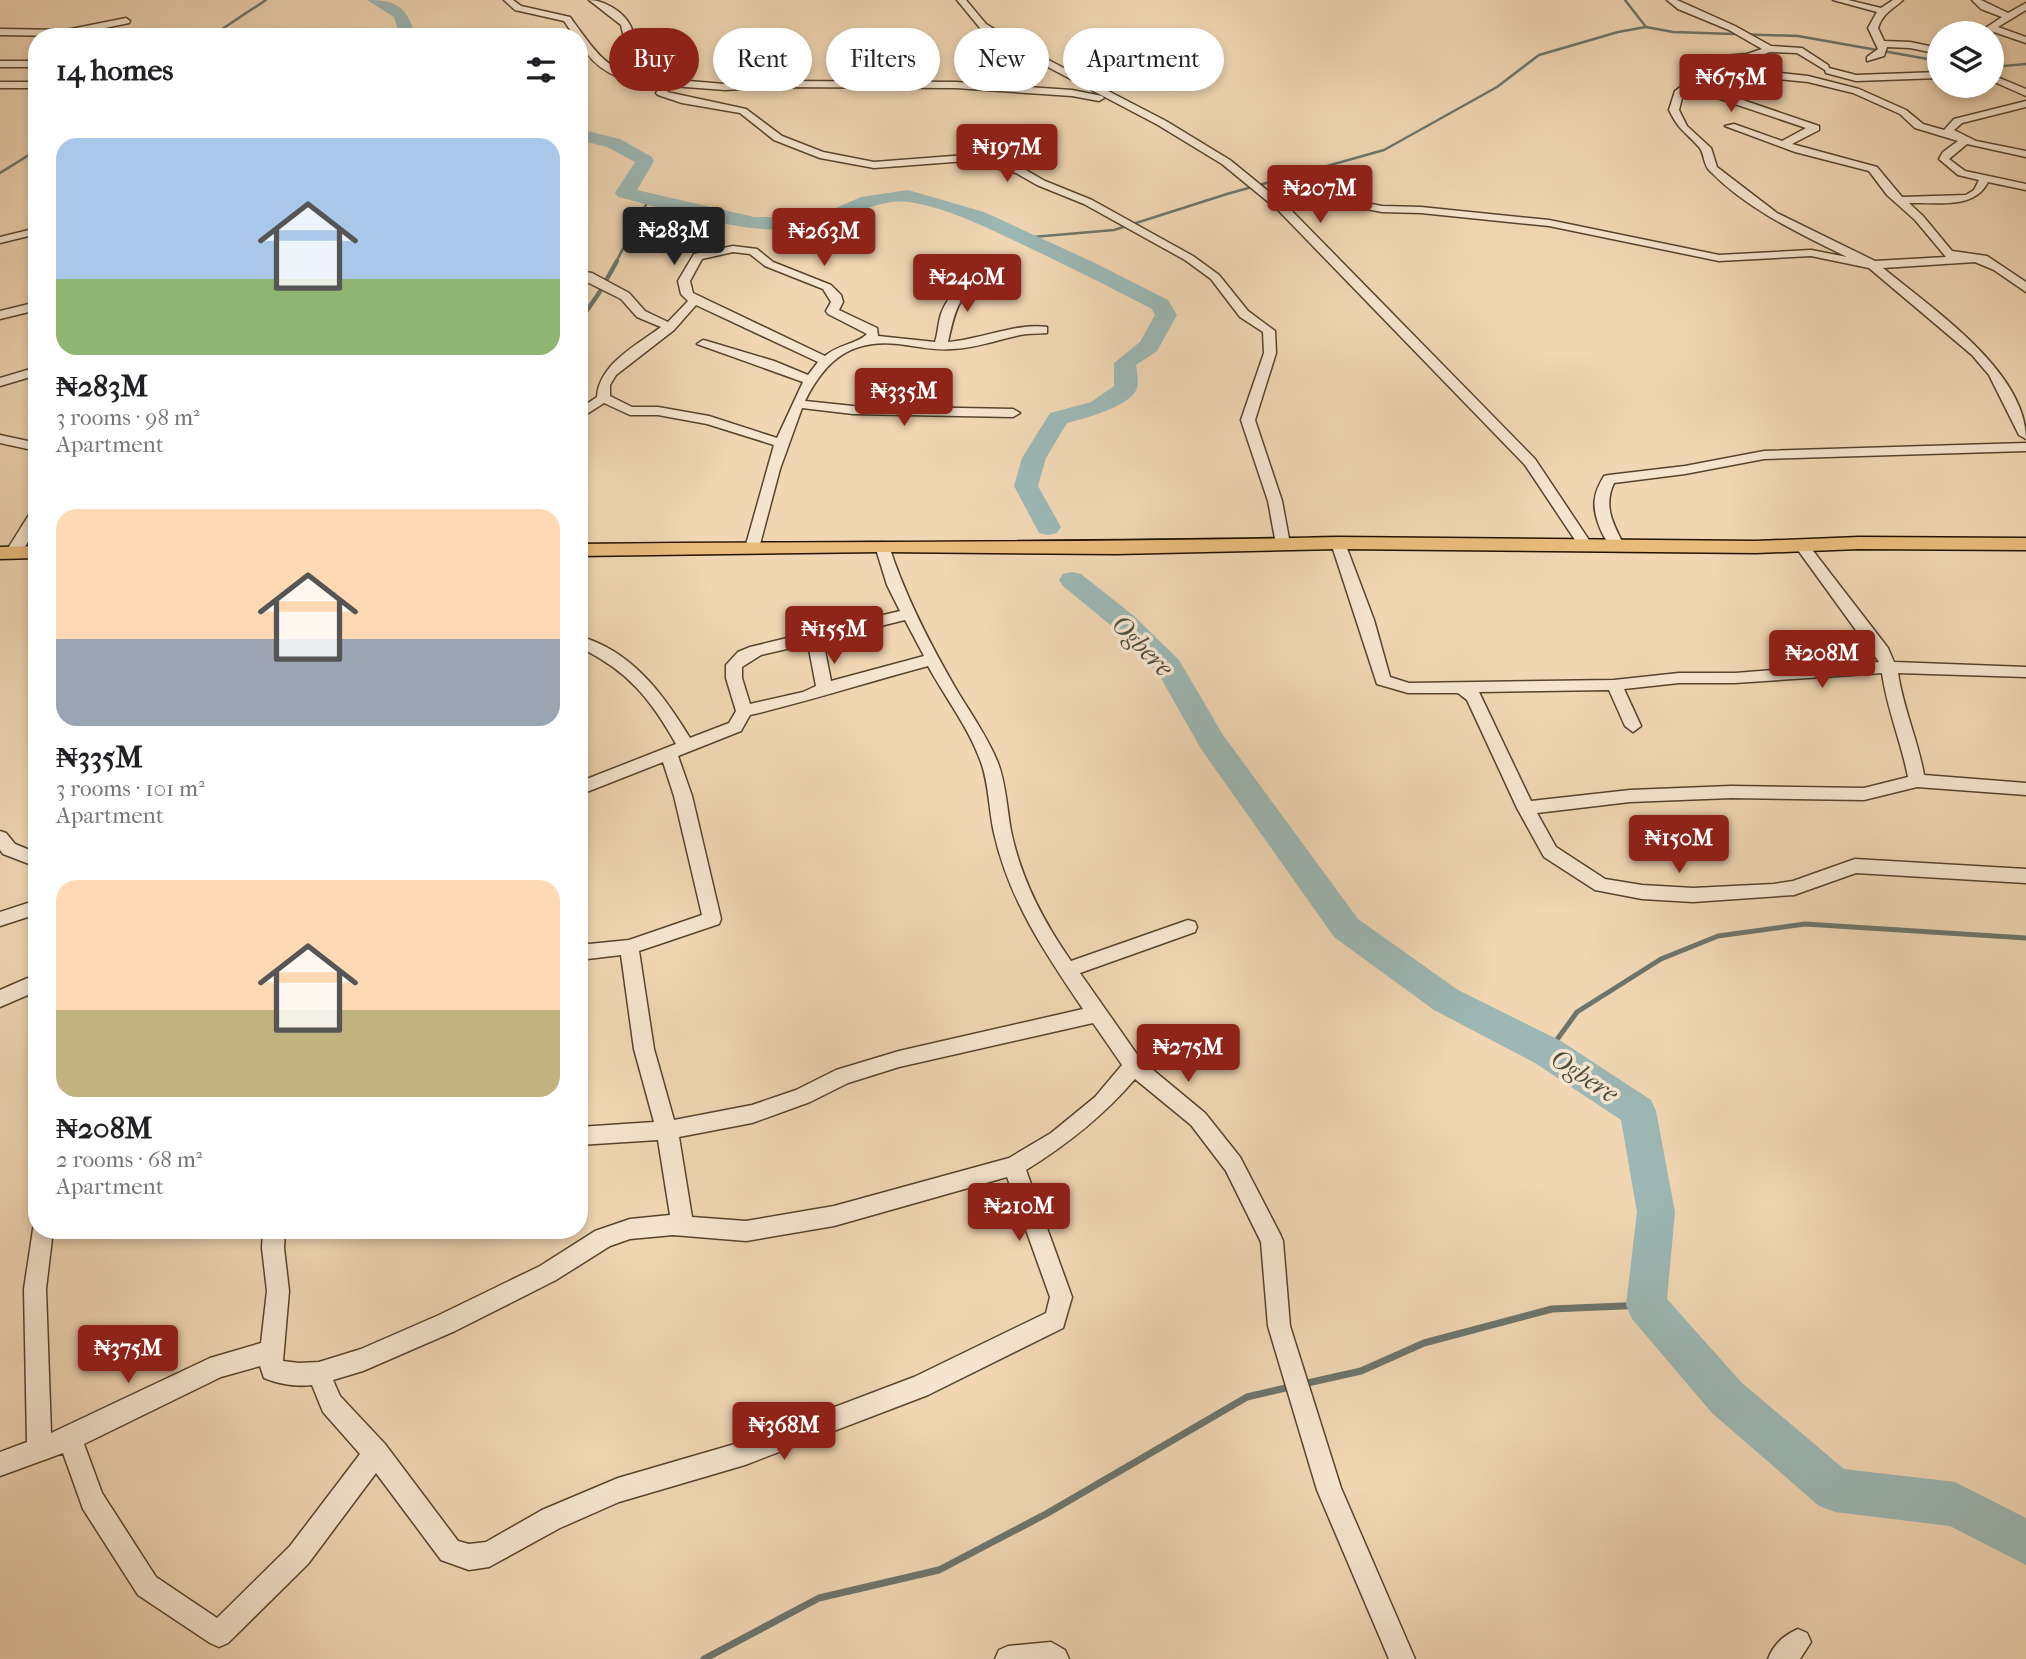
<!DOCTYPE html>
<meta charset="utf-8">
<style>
body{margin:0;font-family:"IM FELL French Canon",serif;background:#f2f2f2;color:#202124;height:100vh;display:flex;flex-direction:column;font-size:26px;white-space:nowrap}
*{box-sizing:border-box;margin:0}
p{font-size:23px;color:#757577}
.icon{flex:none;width:38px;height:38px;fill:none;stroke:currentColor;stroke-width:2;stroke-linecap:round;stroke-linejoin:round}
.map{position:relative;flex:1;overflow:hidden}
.sheet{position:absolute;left:28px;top:28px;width:560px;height:1211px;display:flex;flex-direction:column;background:#fff;border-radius:28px;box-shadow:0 4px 10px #0003}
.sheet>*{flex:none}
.banner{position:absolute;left:609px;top:28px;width:665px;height:63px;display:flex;gap:14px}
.tools{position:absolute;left:1927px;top:21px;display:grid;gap:14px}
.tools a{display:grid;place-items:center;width:77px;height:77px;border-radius:50%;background:#fff;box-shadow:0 4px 10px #0003;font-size:35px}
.price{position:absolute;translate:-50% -60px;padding:0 16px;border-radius:7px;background:#8f2418;color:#fff;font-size:23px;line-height:46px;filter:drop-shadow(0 2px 4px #0008)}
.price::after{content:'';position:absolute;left:50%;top:42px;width:21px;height:16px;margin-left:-10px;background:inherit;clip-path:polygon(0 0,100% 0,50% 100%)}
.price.current{background:#222;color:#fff}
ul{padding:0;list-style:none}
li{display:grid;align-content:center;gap:14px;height:371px;padding:0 28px}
li span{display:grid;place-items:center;height:217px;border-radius:21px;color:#555}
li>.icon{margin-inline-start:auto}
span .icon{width:126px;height:126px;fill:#fffc;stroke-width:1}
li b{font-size:30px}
h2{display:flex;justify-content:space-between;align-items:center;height:84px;padding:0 28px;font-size:30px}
.pill{padding:0 24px;border-radius:32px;background:#fff;box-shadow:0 4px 10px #0003;font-size:24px;line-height:63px}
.pill.current{background:#8f2418;color:#fff}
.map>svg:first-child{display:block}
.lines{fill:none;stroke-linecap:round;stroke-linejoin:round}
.stream-far3{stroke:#6c756c;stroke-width:2.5}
.stream-far2{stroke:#6c756c;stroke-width:4.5}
.stream-far1{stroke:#6c756c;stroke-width:5}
.stream{stroke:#6c756c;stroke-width:7}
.river{fill:#9cb7b4;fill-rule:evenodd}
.minor-casing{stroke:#57442d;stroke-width:3}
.major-casing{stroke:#241300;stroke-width:3}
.minor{fill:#f5e4ce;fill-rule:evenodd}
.major{fill:#e8bb7a;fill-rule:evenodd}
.labels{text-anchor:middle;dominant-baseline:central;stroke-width:7;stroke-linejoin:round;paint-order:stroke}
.water-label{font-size:26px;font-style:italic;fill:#4e4c3f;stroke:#f5e4ce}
</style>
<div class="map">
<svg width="2026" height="1659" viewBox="0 0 2026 1659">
<rect width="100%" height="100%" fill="#f0d6b3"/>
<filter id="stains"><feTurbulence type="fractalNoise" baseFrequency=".00286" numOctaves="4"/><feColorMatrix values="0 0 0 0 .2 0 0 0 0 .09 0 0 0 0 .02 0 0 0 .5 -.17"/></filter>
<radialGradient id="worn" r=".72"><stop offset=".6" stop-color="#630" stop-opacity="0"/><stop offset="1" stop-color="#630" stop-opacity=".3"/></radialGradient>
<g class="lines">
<path class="stream-far3" d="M 1625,0 L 1646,27
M 210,37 L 266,0
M 1992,67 L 2026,64
M 0,173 L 37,150
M 1021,238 L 1114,230 L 1227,194 L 1384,150 L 1497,87 L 1539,55 L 1618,32 L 1646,27 L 1673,32 L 1798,36 L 1939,61
M 616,262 L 649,199"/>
<path class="stream-far2" d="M 579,322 L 599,293 L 617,261"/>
<path class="stream-far1" d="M 1548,1052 L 1577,1012 L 1661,959 L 1718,936 L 1805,924 L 2026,938"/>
<path class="stream" d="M 1303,1384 L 1361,1371 L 1424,1343 L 1552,1309 L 1646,1305
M 704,1659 L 819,1598 L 939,1570 L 1046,1514 L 1247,1397 L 1294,1386"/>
<path class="river" d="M 367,0 C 399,0 407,8 416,37 L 400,37 L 394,17 Z
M 579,129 L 620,139 L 652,157 L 654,161 L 637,190 L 754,217 L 804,217 L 822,214 L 861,197 L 908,190 L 984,212 L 1095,263 L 1168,300 L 1177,315 L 1157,351 L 1136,365 C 1137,372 1139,382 1137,388 C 1132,406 1083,419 1067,423 L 1046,458 L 1038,486 L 1061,527 L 1057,533 L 1048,535 L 1039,533 L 1014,486 L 1022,458 L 1050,413 L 1091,402 L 1114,386 L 1114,363 L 1140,342 L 1155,315 L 1152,309 C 1106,285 1060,262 1013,240 C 981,225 945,207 908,202 C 873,198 841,224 806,229 C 747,236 676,211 618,197 L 615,193 L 635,162 L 607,147 L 579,140 Z
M 1072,572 L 1081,574 L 1134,616 L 1179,660 L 1223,735 L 1358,919 L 1458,990 L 1561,1041 L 1651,1100 L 1656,1111 L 1675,1212 L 1667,1299 L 1742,1383 L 1844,1469 L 1955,1482 L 2026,1518 L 2026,1565 L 1950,1526 L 1835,1512 L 1819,1506 L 1712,1413 L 1632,1319 L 1626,1305 L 1637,1212 L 1621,1120 L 1535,1063 L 1434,1010 L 1334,937 L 1201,749 L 1158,673 L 1114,628 L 1063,586 L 1059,580 L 1063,574 Z"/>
<g class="minor-casing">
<path id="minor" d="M 504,0 L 513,0 L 521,6 L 570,17 C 603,62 609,75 667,80 L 673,68 L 638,51 L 624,38 L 621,25 L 589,0 C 603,0 623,11 630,25 C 634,33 633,38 641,44 C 652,53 668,59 680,65 L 683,72 L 676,80 L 725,84 L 777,81 L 956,82 L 1072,90 L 1102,96 L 1104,98 L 1099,101 L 1072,96 L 956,88 L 777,87 L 725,90 L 672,86 L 667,92 L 746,109 L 782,136 L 823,152 L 874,162 L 966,155 L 1024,169 L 1045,181 L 1092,200 L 1193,256 L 1219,275 L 1248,311 L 1275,331 L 1276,353 L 1255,420 L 1282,501 L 1290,544 L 1288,547 L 1278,547 L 1276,544 L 1268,501 L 1241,420 L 1264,353 L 1263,332 L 1240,317 L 1211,279 L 1185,260 L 1084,204 L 1037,185 L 1016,173 L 966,161 L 874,168 L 820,158 L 774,140 L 740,113 L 682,103 L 658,95 L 656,93 L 662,85 C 633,83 604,78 586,52 C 582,46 579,44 579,37 L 575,37 L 564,21 L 515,10 Z
M 957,0 L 966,0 L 986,24 L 1033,52 L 1166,121 L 1230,160 L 1284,204 L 1324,195 L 1382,206 L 1421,207 L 1549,220 L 1719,255 L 1811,250 L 1847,257 C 1799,233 1748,210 1710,171 C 1703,165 1705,154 1699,147 C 1685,131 1680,132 1669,110 L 1675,91 L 1723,56 L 1747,54 L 1762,49 L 1729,30 L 1678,9 L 1667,0 L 1677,0 L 1735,26 L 1771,46 L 1802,48 L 1828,65 L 1829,68 L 1856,75 L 1939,72 L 1939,78 L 1856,81 L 1826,73 L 1825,70 L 1797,53 L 1770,52 L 1748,60 L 1728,61 L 1761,71 L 1808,76 L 1859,89 L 1906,110 L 1923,124 L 1944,130 L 1954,119 L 2026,101 L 2026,107 L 1962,123 L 1954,130 L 1976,141 L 2026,151 L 2026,157 L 1967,144 L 1949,159 L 1965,171 L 2026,184 L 2026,190 L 1988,182 C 1974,210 1936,202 1909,203 L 1923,216 L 1952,251 L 1987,256 L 2026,282 L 2026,292 L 1994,270 L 1975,262 L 1883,268 C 1931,308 2026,371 2026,439 L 2019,435 L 1989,375 L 1972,355 L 1869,268 L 1811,256 L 1719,261 L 1549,226 L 1421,213 L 1382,212 L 1324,201 L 1290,209 L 1535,459 L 1593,546 L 1591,549 L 1581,549 L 1525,465 L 1278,210 L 1222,164 L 1158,125 L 1027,56 L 980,28 ZM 1722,66 L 1760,77 L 1808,82 L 1853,93 L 1900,114 L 1915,128 L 1958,141 L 1943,152 L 1939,159 L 1958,175 L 1979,180 L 1974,190 L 1966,195 L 1902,197 L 1877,167 L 1792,144 L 1819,130 L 1819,126 L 1696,84 ZM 1690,89 L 1806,128 L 1782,141 L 1734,124 L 1725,126 L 1795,152 L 1869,171 L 1887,195 L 1915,220 L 1946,257 L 1875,261 L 1777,213 L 1717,167 L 1711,148 L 1687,126 L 1679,110 L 1683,94 Z
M 1833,0 L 1848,0 L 1881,8 L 1893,0 L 1903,0 C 1893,9 1882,14 1878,28 L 1884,41 L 1910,42 L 1939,48 L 1939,54 L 1910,48 L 1887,47 L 1884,56 L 1867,61 L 1867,57 L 1878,49 L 1868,28 L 1877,12 Z
M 1972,0 L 1981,0 L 2008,13 L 2026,3 L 2026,10 L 1998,27 L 2026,37 L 2026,43 L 1991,31 L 1978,33 L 2002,17 L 1981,9 Z
M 126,18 L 130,21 L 129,23 L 66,36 L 0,35 L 0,29 L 66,30 Z
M 0,61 L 37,61 L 37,67 L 0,67 Z
M 1992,75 L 2026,89 L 2026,96 L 1992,81 Z
M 0,82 L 37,82 L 37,88 L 0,88 Z
M 37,228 L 37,234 L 0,243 L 0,237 Z
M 733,246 L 757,249 L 773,262 L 831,285 L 841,295 L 843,302 L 839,310 L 877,328 L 878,336 L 935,342 C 938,333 938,323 941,314 C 952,283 982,275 1011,283 L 1013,285 C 1006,290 1000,286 992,286 C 957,285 954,317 948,342 C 979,340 1019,322 1047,327 L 1047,333 C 1038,334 1029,333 1020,335 C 997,340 976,348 952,349 C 934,351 916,346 898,344 C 850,339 825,361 805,401 L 853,406 L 1013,409 L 1020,413 L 1013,417 L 853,414 L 802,408 L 780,469 L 759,548 L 757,551 L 747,551 L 745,548 L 774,445 L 707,424 L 658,415 L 630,415 L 604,403 L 579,419 L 579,409 L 597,397 C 599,364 637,345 661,327 L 637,317 L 621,299 L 579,278 L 579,271 L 592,273 L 629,293 L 645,311 L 668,322 L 688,301 L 681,294 L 678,281 L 694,254 ZM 733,252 L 750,254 L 765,266 L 823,289 L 831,302 L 826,311 L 828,314 L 867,334 C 857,344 839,344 825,356 L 693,293 L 690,281 L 702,259 ZM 696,305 L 818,362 L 808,375 L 774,361 L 707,341 L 703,340 L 697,344 L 803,382 L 777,438 L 709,416 L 658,407 L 632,407 L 610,396 L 610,385 L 616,375 L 674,330 Z
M 37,302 L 37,310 L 0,319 L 0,311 Z
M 37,367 L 37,375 L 0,386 L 0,378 Z
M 0,435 L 37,443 L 37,451 L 0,443 Z
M 2026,443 L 2026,451 L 1764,459 L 1685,474 L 1614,483 C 1603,506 1613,524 1624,545 L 1617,549 C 1603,545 1592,512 1595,498 C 1596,490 1600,483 1604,476 L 1609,475 L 1685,466 L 1764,451 Z
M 37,509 C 37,524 28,552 12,558 L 7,556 L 5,553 L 32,510 Z
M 1338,539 L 1345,543 L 1374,620 L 1390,677 L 1409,683 L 1614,680 L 1679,673 L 1735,673 L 1879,662 L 1795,546 L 1797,543 L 1807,543 L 1888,648 L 1894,662 L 2026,667 L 2026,677 L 1898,673 C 1903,708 1918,740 1924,775 L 2026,783 L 2026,795 L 1917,787 L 1864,800 L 1731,798 L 1630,802 L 1537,813 L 1556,847 L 1605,879 L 1642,885 L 1693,888 L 1774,884 L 1793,881 L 1855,859 L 2026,869 L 2026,883 L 1856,873 L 1794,895 L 1693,902 L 1642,899 L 1595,890 L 1544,857 L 1517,808 L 1467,700 L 1458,693 L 1408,693 L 1377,684 L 1331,543 ZM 1882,673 C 1887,709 1901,741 1908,777 L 1864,788 L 1731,786 L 1630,790 L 1531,801 L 1479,692 L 1609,690 L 1625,726 L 1633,732 L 1641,726 L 1624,689 L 1679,683 L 1735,683 Z
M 882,542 L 889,546 C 905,596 930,644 956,689 C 971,714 987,736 998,763 C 1006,784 1007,809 1011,831 C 1021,879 1043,921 1071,961 L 1188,920 L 1195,922 L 1197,927 L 1195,932 L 1080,973 L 1141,1060 L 1205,1113 L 1240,1157 L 1280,1234 L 1283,1241 L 1290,1326 L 1341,1488 L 1415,1659 L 1389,1659 L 1317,1490 L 1268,1326 L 1261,1242 L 1226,1171 L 1191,1125 L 1135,1079 C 1103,1116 1068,1144 1026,1170 L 1072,1297 L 1063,1328 L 928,1395 L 745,1465 L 619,1502 L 560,1528 L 489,1567 L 469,1570 L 441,1560 L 376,1473 L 308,1564 L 228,1643 L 219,1647 L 210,1643 L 138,1595 L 83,1509 L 63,1453 L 0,1476 L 0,1452 L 27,1442 L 24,1289 L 34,1223 L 37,1222 L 37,1230 L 53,1230 L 46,1289 L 51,1433 L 210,1358 L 261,1343 L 267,1291 L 262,1248 L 263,1230 L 285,1230 L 284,1248 L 289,1291 L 283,1361 L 299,1363 L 319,1362 L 361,1349 L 439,1315 L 540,1266 L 595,1231 L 630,1219 L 670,1215 L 658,1140 L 579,1145 L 579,1127 L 654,1122 L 634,1049 L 621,955 L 579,960 L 579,945 L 629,940 L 702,915 L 674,796 L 663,762 L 579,795 L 579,782 L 676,744 C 650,698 628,671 579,647 L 579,636 C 632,651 663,694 690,738 L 729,723 L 736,711 L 726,678 L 726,665 L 738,652 L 750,647 L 900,611 L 887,585 L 875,546 ZM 905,620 L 924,656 L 831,681 L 823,640 ZM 808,644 L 816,686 L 803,692 L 750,704 L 742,678 L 742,667 L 761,655 ZM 928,666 C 946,699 970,729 982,765 C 989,786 989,811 994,833 C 1009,900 1045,953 1083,1009 L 899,1051 L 836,1070 L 796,1090 L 752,1105 L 674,1120 L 654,1049 L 639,951 L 719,924 L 721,919 L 692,796 L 678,756 L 741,731 L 750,715 C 810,701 868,682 928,666 ZM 1093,1023 L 1122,1065 L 1095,1097 L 1051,1133 L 1009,1158 L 834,1206 L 746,1221 L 692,1217 L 679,1137 L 752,1123 L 810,1102 L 848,1083 L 899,1067 ZM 1007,1177 L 1050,1297 L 1046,1313 L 914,1377 L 745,1441 L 618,1478 L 542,1510 L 486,1542 L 469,1544 L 458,1541 L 385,1444 L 340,1396 L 333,1380 L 363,1371 L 455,1331 L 556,1280 L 610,1246 L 630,1239 L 673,1235 L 746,1241 L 834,1226 ZM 260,1366 L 264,1378 C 279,1384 296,1387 312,1385 L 323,1412 L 360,1454 L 290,1546 L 217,1618 L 156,1577 L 102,1493 L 84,1444 L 221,1377 Z
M 0,831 L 6,833 L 15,844 L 37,853 L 37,867 L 3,854 L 0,850 Z
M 37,900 L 37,914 L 0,926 L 0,912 Z
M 37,974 L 37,991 L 0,1007 L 0,990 Z
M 1798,1629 L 1807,1633 L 1811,1642 L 1800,1659 L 1768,1659 C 1773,1645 1784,1635 1798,1629 Z
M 1051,1642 L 1065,1650 L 1069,1659 L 995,1659 L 999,1650 L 1008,1646 Z"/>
</g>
<g class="major-casing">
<path id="major" d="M 1338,537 L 1756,541 L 1859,537 L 2026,538 L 2026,550 L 1859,549 L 1756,553 L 1338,549 L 1116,554 L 882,552 L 579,556 L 579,544 C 832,541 1085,543 1338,537 Z
M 37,546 L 37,558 L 0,559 L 0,547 Z"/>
</g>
<use href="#minor" class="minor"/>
<use href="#major" class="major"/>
</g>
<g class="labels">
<g class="water-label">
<text transform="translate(1142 646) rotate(45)">Ogbere</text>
<text transform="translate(1584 1076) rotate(33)">Ogbere</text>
</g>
</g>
<rect width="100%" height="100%" filter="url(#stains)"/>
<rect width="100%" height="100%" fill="url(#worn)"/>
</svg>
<div class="tools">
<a><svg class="icon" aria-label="layers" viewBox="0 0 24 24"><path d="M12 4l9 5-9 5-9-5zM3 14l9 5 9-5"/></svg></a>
</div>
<b class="price" style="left:1731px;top:114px">₦675M</b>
<b class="price" style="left:1007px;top:184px">₦197M</b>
<b class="price" style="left:1320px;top:225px">₦207M</b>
<b class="price current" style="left:674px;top:267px">₦283M</b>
<b class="price" style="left:824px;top:268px">₦263M</b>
<b class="price" style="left:967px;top:314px">₦240M</b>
<b class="price" style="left:904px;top:428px">₦335M</b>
<b class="price" style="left:834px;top:666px">₦155M</b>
<b class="price" style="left:1822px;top:690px">₦208M</b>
<b class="price" style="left:1679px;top:875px">₦150M</b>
<b class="price" style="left:1188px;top:1084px">₦275M</b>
<b class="price" style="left:1019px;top:1243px">₦210M</b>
<b class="price" style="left:128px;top:1385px">₦375M</b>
<b class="price" style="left:784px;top:1462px">₦368M</b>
<div class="banner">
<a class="pill current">Buy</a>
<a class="pill">Rent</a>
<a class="pill">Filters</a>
<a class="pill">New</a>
<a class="pill">Apartment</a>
</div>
<section class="sheet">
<h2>14 homes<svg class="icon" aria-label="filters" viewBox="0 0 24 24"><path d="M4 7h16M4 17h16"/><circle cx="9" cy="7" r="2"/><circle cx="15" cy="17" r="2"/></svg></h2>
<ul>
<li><span style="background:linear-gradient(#a9c7e8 65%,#8fb573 0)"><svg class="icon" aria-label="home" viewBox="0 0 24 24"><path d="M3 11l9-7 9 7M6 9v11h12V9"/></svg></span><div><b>₦283M</b><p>3 rooms · 98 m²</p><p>Apartment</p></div></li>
<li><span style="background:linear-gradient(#ffd9b3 60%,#9aa5b1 0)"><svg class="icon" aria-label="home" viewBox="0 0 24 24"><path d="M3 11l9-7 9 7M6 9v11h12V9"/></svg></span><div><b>₦335M</b><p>3 rooms · 101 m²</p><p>Apartment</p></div></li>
<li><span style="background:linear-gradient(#ffd9b3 60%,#c2b280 0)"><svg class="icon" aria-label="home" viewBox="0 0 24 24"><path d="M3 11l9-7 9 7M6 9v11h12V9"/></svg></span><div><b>₦208M</b><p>2 rooms · 68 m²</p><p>Apartment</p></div></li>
</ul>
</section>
</div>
